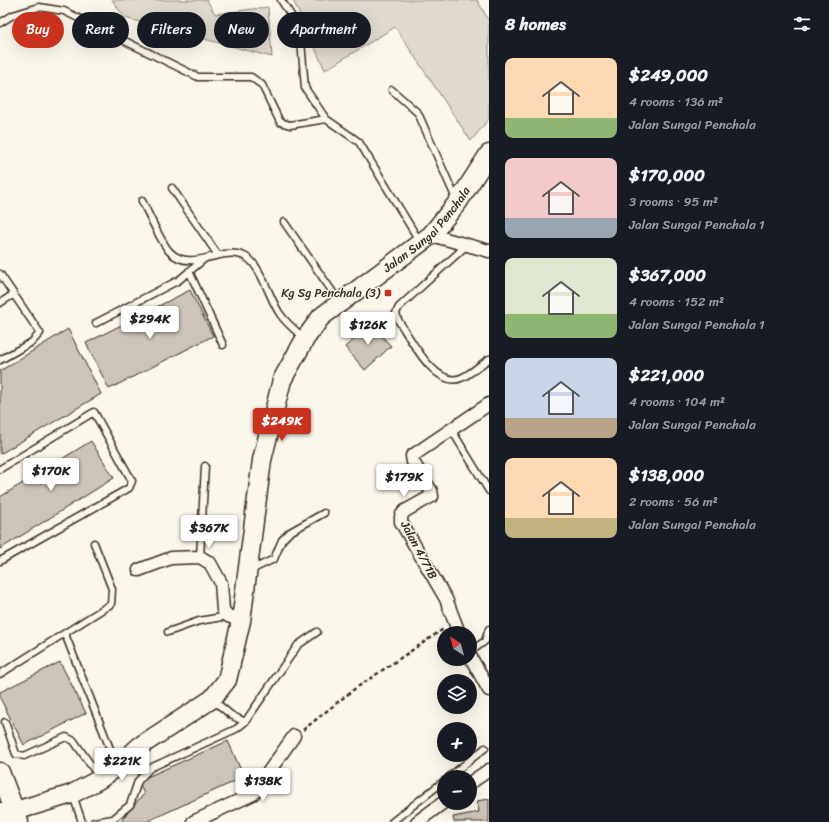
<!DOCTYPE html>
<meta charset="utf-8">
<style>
body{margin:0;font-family:Sriracha,sans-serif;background:#242831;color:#f1f3f6;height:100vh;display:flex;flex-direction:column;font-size:15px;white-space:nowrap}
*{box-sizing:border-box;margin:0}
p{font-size:13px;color:#9ea1a6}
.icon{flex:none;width:22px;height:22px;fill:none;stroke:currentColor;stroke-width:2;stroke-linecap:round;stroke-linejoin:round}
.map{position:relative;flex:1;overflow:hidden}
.details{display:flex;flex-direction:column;background:#171b24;width:340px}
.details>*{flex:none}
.guide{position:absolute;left:12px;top:12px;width:380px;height:36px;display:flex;gap:8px}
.needle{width:26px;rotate:324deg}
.tools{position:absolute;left:437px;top:626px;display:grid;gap:8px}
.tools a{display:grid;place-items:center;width:40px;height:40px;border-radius:50%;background:#171b24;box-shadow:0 4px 16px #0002;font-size:20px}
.price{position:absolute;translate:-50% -34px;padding:0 9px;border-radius:4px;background:#fff;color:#222;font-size:13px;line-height:26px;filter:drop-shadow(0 1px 2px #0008)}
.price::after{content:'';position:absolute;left:50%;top:24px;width:12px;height:9px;margin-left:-6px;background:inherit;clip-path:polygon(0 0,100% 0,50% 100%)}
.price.selected{background:#c8321e;color:#fff}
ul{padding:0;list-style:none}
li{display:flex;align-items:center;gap:12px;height:100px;padding:0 16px}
li span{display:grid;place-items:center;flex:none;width:112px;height:80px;border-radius:8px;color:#555}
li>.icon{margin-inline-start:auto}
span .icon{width:48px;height:48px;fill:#fffc;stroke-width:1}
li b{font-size:17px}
h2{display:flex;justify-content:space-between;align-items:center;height:48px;padding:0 16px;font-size:17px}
.tag{padding:0 14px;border-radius:18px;background:#171b24;box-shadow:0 4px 16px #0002;font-size:14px;line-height:36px}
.tag.selected{background:#c8321e;color:#fff}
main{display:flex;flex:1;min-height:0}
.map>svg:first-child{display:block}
.green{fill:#dfd9ce;stroke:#8d8276}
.building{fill:#ccc4b9;stroke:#3b2a1e}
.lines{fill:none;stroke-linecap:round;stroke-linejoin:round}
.lane-casing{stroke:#3b2a1e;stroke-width:9}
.street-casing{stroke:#3b2a1e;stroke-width:15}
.secondary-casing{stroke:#3b2a1e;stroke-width:21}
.highway-casing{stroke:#3b2a1e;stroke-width:25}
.path{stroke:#3b2a1e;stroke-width:2.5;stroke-dasharray:4 3;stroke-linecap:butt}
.lane{stroke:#fbf7ec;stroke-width:6}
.street{stroke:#fbf7ec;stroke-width:12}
.secondary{stroke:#fbf7ec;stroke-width:18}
.highway{stroke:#fbf7ec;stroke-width:22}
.poi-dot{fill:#c8321e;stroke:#fbf7ec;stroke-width:1.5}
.labels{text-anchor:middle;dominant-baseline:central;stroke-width:3;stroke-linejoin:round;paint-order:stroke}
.street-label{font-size:12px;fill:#3b2a1e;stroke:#fbf7ec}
.poi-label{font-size:12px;fill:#3b2a1e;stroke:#fbf7ec;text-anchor:end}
</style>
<main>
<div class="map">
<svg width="489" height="822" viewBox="0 0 489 822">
<rect width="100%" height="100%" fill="#fbf7ec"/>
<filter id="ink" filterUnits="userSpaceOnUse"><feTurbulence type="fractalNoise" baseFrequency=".025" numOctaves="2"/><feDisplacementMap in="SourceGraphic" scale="8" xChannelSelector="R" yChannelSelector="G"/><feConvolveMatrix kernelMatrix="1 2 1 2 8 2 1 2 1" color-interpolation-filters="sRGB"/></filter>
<g filter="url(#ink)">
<path class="green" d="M 112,0 L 207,0 L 215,14 L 268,7 L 272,57 L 125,18 Z
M 293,0 L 477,0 L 489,21 L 489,119 L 471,141 L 395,27 L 325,70 Z"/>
<path class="building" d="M 190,290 L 213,336 L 109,389 L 86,343 Z
M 373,322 L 380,329 L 377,331 L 391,346 L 365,370 L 345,347 Z
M 68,329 L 101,394 L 0,454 L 0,371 Z
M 91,441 L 114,478 L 0,549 L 0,497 Z
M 60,662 L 86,713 L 24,745 L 0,698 L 0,692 Z
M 228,741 L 244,777 L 146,822 L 121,822 L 129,810 L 144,794 L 138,781 Z
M 489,799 L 489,822 L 454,822 L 453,817 L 479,812 L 477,801 Z"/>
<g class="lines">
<g class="lane-casing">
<path id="lane" d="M 281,0 L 300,29 L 305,88 L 326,119 L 359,142 L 420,242
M 0,23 L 13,15 L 39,7 L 64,11 L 198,77 L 251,77 L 262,85 L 280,122 L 290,125 L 326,119
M 392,90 L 418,113 L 456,199
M 172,188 L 218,255
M 142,201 C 148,212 162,245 170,252 C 192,274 221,244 246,257 C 261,265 270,300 280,314 C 286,323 296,331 304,338
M 284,222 L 339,301
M 467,245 L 399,307 L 396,313 L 398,320 C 410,337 435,389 461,378 C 471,374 480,365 489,359
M 189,271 L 223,345
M 0,274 L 40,333 L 32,342 L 0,360
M 0,303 L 14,294
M 96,323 L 179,280 L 203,260
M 451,429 L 489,491
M 0,469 L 94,412 L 132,481 L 129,488 L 0,561
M 200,557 L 205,466
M 251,570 L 274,559 L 282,540 L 290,532 L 324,513
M 168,632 L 199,621 L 228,616
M 65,634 L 116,764
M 470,652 L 485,641 L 489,629
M 0,674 L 111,604 L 112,589 L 94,543
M 213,700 L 231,715 L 245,722 L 298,645 L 317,632
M 5,722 L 16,754 L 24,756 L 66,737 L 74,741 L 99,777
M 449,777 L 485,748
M 73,795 L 82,822
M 94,822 L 113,819 L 130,805 L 138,781 L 150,768 L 236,729 L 245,722
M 392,822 L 444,781"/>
</g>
<g class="street-casing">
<path id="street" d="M 431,235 L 489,251
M 139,570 L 171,558 L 200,557 L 210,563 L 221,583 L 223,610 L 228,616 L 241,621
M 459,633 L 446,599 L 401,522 L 401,516 L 405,511 L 432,496 L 431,491 L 413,462 L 412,456 L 489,404
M 470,656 L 489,690
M 470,783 L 489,770
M 193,822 L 253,794 L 294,736
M 417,822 L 444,802"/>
</g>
<g class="secondary-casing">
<g id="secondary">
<path d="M 0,772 L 19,822"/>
<path id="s1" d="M 15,811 L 72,794 L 100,779 L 117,767 L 140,746 L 212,699 L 227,680 L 241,621 L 262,460 L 282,380 L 305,339 L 321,317 L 431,235 L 458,202 L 489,154"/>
</g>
</g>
<g class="highway-casing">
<path id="highway" d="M 0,814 L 5,822"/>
</g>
<path class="path" d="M 303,730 L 353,690 L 445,628"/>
<use href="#lane" class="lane"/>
<use href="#street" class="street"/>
<use href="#secondary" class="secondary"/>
<use href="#highway" class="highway"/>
</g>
</g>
<rect class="poi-dot" x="384" y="289" width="8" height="8" rx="2"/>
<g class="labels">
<g class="street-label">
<text stroke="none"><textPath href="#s1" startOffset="771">Jalan Sungai Penchala</textPath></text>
<text transform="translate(419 550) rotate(62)">Jalan 4/71B</text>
</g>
<g class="poi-label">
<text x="380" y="293">Kg Sg Penchala (3)</text>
</g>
</g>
</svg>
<div class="tools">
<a><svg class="needle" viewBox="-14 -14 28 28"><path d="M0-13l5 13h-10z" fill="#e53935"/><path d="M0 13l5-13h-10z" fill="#9ea1a6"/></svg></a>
<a><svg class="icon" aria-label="layers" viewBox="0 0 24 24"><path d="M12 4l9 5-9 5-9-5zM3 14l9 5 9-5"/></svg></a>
<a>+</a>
<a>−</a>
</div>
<b class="price" style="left:150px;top:340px">$294K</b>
<b class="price" style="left:368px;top:346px">$126K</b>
<b class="price selected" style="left:282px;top:442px">$249K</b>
<b class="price" style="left:51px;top:492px">$170K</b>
<b class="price" style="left:404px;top:498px">$179K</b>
<b class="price" style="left:209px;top:549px">$367K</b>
<b class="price" style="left:122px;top:782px">$221K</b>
<b class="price" style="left:263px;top:802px">$138K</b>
<div class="guide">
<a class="tag selected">Buy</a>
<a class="tag">Rent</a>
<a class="tag">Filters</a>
<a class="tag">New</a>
<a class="tag">Apartment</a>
</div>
</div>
<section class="details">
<h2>8 homes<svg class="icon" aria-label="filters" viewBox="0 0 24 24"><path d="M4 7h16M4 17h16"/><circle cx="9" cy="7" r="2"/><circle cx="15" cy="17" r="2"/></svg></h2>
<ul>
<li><span style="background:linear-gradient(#ffd9b3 75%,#8fb573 0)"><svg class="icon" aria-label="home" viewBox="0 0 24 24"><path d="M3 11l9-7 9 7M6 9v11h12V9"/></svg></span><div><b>$249,000</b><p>4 rooms · 136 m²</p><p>Jalan Sungai Penchala</p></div></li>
<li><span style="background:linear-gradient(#f6c9c9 75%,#9aa5b1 0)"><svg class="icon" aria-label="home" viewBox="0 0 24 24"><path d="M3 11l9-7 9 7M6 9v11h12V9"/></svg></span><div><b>$170,000</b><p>3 rooms · 95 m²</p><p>Jalan Sungai Penchala 1</p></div></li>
<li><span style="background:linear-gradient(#dfe7d0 70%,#8fb573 0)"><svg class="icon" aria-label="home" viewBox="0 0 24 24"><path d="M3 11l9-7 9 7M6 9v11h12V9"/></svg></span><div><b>$367,000</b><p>4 rooms · 152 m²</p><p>Jalan Sungai Penchala 1</p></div></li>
<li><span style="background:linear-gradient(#c9d6e8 75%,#b9a48a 0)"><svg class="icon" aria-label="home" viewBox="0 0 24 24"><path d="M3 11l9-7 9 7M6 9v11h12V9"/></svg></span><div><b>$221,000</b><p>4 rooms · 104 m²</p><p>Jalan Sungai Penchala</p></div></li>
<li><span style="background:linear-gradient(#ffd9b3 75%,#c2b280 0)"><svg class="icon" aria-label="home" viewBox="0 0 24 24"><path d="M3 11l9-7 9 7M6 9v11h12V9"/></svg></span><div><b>$138,000</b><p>2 rooms · 56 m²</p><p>Jalan Sungai Penchala</p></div></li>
</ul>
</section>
</main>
